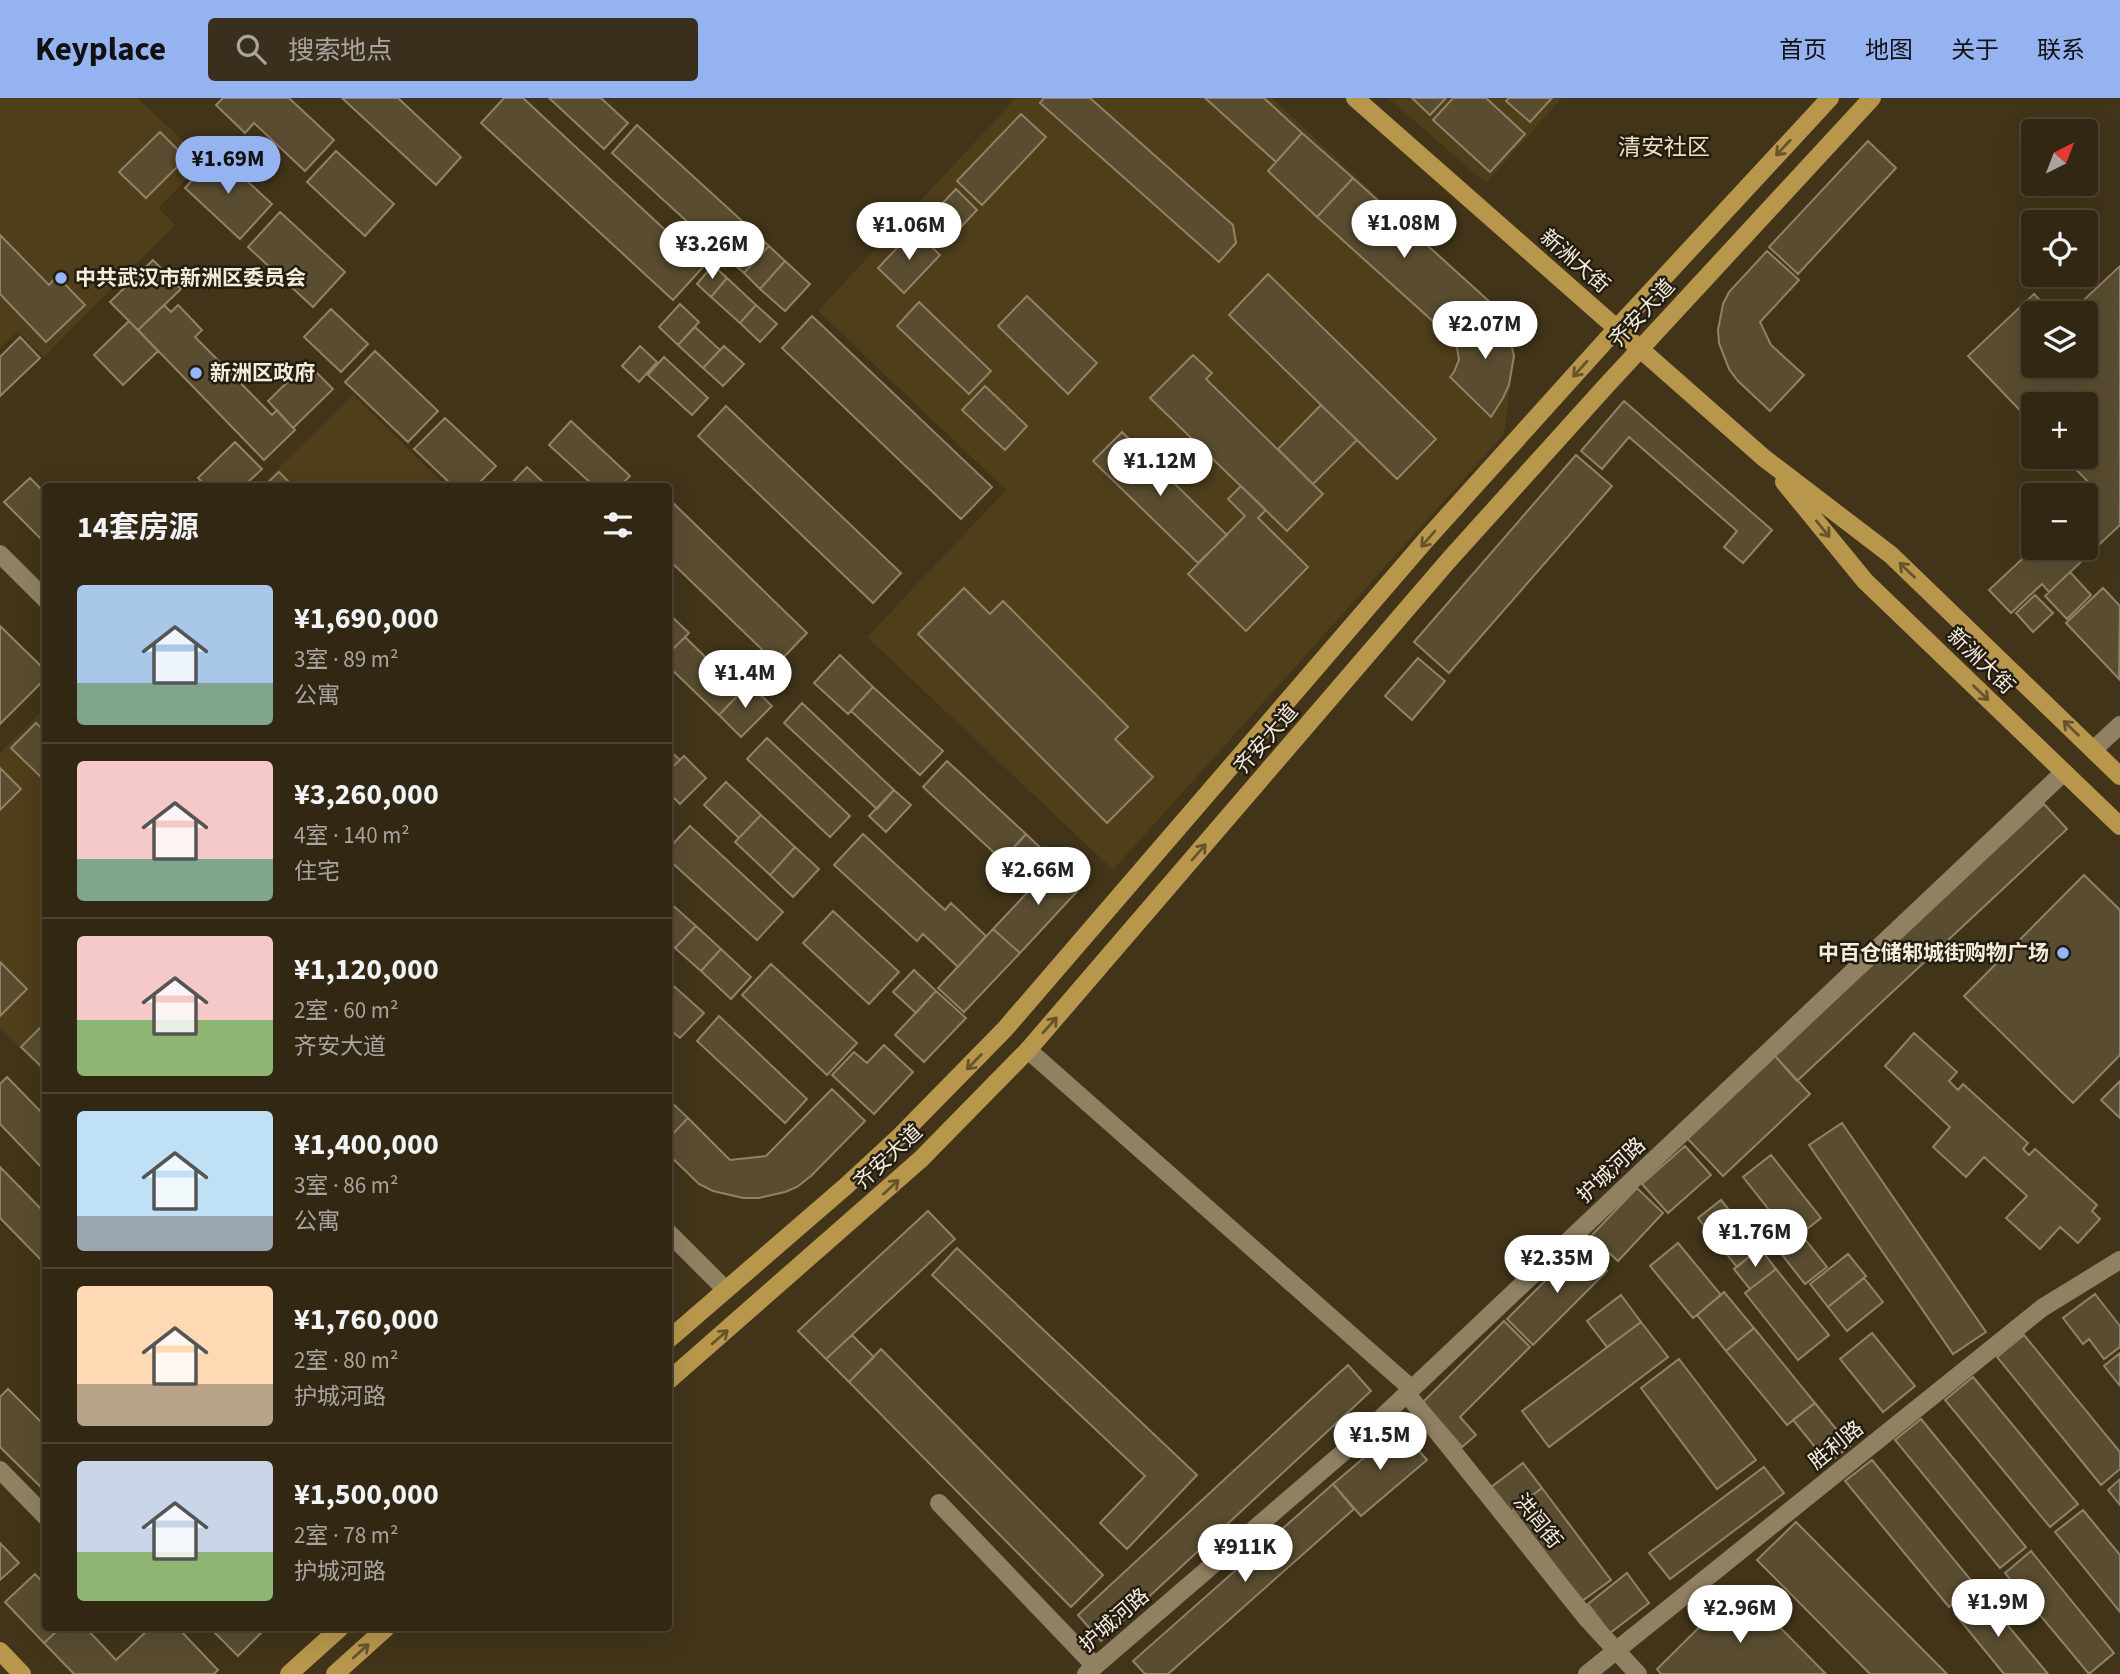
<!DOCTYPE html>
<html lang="zh">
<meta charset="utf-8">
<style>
body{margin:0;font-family:"Source Sans 3","Noto Sans SC",sans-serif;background:#392f1c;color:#f1f3f6;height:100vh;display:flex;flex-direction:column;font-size:26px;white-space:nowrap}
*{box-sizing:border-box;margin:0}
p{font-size:23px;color:#a8a5a0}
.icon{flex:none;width:38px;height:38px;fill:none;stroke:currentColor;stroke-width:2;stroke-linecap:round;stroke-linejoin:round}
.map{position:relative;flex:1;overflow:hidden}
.details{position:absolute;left:42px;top:385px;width:630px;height:1148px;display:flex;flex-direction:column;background:#312713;border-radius:7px;box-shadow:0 7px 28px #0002,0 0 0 2px #4c4433}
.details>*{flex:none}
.needle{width:46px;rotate:42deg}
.fabs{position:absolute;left:2021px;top:21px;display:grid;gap:14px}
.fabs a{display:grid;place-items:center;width:77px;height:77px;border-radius:7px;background:#312713;box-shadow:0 7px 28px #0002,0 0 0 2px #4c4433;font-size:35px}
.price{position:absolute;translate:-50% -60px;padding:0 16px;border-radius:24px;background:#fff;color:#222;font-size:23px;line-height:46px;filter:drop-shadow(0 2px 4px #0008)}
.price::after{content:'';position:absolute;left:50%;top:42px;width:21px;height:16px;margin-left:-10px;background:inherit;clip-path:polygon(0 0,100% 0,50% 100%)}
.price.on{background:#95b2f1;color:#111}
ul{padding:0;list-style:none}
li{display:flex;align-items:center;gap:21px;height:175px;padding:0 35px}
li+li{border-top:2px solid #4c4433}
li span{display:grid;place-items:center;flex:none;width:196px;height:140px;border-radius:7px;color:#555}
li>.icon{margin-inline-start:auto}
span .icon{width:84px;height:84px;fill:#fffc;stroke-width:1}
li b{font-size:30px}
h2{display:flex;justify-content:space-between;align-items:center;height:84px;padding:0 35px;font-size:30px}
header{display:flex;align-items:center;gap:42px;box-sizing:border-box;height:98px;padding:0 35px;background:#95b2f1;color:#111}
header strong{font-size:33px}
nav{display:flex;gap:38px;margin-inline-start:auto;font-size:24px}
.search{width:490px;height:63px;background:#392f1c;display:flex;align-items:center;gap:18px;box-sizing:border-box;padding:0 24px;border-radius:7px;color:#a8a5a0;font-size:26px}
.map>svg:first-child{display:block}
.built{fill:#4e3e1a}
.building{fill:#594c30;stroke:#918264;stroke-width:2}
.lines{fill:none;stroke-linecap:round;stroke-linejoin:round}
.minor{stroke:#908163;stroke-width:18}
.major{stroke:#b8974d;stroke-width:18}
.oneway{stroke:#66542c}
.poi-dot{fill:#95b6fd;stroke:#231d11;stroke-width:2.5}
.labels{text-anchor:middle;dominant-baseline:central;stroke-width:5;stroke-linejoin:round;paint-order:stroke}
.street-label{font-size:21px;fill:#f5eddc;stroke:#231d11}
.poi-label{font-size:21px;font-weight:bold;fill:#f5eddc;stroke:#231d11;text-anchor:start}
.neighbourhood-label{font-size:23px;fill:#efdfbe;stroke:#231d11}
</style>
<header>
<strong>Keyplace</strong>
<div class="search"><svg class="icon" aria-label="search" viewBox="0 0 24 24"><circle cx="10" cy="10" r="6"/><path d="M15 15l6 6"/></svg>搜索地点</div>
<nav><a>首页</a><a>地图</a><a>关于</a><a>联系</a></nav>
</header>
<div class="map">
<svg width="2120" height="1576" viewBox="0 0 2120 1576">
<rect width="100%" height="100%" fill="#413419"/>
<path class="built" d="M 0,0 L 137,0 L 204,62 L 159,110 L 175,127 L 44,259 L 18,233 L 0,251 Z
M 1016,0 L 1272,0 L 1491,205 L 1514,258 L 1504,336 L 1113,772 L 867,539 L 1006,392 L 818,213 Z
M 1388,0 L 1562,0 L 1486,85 Z
M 353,297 L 446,388 L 260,388 Z
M 45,610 L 45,976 L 0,930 L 0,655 Z"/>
<path class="building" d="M 223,0 L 289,0 L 334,42 L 305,73 L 254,25 L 245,35 L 216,7 Z
M 342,0 L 398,0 L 461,59 L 436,87 Z
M 504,0 L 523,0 L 704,168 L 673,202 L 481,25 Z
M 549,0 L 601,0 L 628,25 L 604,51 Z
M 1044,0 L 1090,0 L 1233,127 L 1236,145 L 1219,164 L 1040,5 Z
M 1205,0 L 1264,0 L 1302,35 L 1276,64 Z
M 1412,0 L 1446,0 L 1430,17 Z
M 1453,0 L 1486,0 L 1525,36 L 1490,74 L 1433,22 Z
M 1509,0 L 1552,0 L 1530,24 L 1506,3 Z
M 1021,16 L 1046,39 L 982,107 L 957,83 Z
M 637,27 L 752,132 L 727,160 L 612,55 Z
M 160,34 L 186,60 L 146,100 L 119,74 Z
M 1302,35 L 1353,80 L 1317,119 L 1268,73 Z
M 1868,43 L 1896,70 L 1798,176 L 1769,149 Z
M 336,53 L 394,106 L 365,138 L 307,84 Z
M 217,55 L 272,106 L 240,141 L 185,90 Z
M 1353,80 L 1491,205 L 1456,244 L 1317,119 Z
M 956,91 L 977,112 L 944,147 L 923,126 Z
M 280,114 L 345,174 L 313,209 L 248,149 Z
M 752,132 L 769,148 L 744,175 L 727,160 Z
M 914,132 L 940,157 L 904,195 L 878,170 Z
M 0,137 L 49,187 L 57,178 L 85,207 L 46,244 L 0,196 Z
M 769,148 L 785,163 L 760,191 L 744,175 Z
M 1767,153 L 1799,182 L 1760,224 L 1771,247 L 1804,277 L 1770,313 L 1738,283 L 1729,271 L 1719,245 L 1718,232 L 1723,206 L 1729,194 Z
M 153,162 L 181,191 L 138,232 L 110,204 Z
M 785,163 L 810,186 L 785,213 L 760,191 Z
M 713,167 L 727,180 L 711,199 L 697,186 Z
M 2120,168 L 2120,427 L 2049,494 L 2042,486 L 2011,515 L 1989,492 L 2034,450 L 2086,450 L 2086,400 L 2095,391 L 2064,359 L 2086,359 L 2086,306 L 2034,306 L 2034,327 L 1968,258 L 2034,196 L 2052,215 L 2034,215 L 2034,268 L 2086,268 L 2086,215 L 2070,215 Z
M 1268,176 L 1436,341 L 1397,381 L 1229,217 Z
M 727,180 L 756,207 L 740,225 L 711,199 Z
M 1027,198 L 1097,265 L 1068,296 L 998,228 Z
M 919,204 L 991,273 L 969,296 L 897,228 Z
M 1491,205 L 1507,229 L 1514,258 L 1509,287 L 1503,300 L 1491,319 L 1450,279 L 1454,274 L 1459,262 L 1456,244 Z
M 680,206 L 699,224 L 678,247 L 659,229 Z
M 164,207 L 171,214 L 178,207 L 202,232 L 195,239 L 272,317 L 277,312 L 295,332 L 264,362 L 138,232 Z
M 756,207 L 777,226 L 760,244 L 740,225 Z
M 331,211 L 368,246 L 341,274 L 304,239 Z
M 812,218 L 992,389 L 961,421 L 782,250 Z
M 129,223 L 158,253 L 123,287 L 94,257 Z
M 695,229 L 720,252 L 703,270 L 678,247 Z
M 20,239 L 40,260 L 0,298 L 0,259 Z
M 640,248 L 657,264 L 639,284 L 622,268 Z
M 724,248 L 744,266 L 723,288 L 703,270 Z
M 375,253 L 438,313 L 408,344 L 345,284 Z
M 1193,257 L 1212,275 L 1206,281 L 1323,396 L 1287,433 L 1150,300 Z
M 664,259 L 708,300 L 692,317 L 648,277 Z
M 307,265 L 333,291 L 293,330 L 268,303 Z
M 985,288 L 1027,328 L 1005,352 L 962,312 Z
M 1624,303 L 1772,432 L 1743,465 L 1724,449 L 1737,433 L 1629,339 L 1602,371 L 1581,353 Z
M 1321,307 L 1357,342 L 1313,386 L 1278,351 Z
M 726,308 L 901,475 L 873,505 L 698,338 Z
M 445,320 L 496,368 L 476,388 L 453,388 L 414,351 Z
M 571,323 L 630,378 L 620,388 L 594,388 L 549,347 Z
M 1122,334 L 1227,437 L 1198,465 L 1093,363 Z
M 235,344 L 262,371 L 244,388 L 206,388 L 198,380 Z
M 1576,357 L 1612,388 L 1449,575 L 1414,544 Z
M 527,369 L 547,388 L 509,388 Z
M 279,374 L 293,388 L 264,388 Z
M 30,380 L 46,396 L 46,446 L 4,404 Z
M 1241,388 L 1266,412 L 1258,420 L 1308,469 L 1246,533 L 1188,476 L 1245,418 L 1228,401 Z
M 668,400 L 807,535 L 777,566 L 668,461 Z
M 2070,474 L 2091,497 L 2067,521 L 2045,498 Z
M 964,490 L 990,516 L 1003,503 L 1128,629 L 1115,641 L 1153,679 L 1107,725 L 918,536 Z
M 2103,490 L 2120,508 L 2119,581 L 2066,525 Z
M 2035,497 L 2053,515 L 2033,534 L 2016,515 Z
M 668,515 L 689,535 L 668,556 Z
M 0,528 L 46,573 L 46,580 L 0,626 Z
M 685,539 L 741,594 L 719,617 L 668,568 L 668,556 Z
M 840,557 L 873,589 L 848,616 L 814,585 Z
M 1418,560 L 1445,583 L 1412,622 L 1385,598 Z
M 749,586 L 772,608 L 741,639 L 719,617 Z
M 873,589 L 943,653 L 920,677 L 851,613 Z
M 802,605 L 894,692 L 877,711 L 784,625 Z
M 36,625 L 46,634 L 46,684 L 11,650 Z
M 767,640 L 850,718 L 830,739 L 747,661 Z
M 668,651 L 680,662 L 668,673 Z
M 684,658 L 706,680 L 680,706 L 668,694 L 668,673 Z
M 947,663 L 1026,736 L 1002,762 L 923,689 Z
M 0,670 L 21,691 L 0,712 Z
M 726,684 L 761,717 L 739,740 L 704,707 Z
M 894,692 L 911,707 L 886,734 L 869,718 Z
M 2044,706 L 2067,731 L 1797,983 L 1775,958 Z
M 761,717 L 795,749 L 770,777 L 735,744 Z
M 690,728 L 783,814 L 757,842 L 668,761 L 668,751 Z
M 863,736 L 945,812 L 951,805 L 986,838 L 958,869 L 923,836 L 917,843 L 834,767 Z
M 1026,736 L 1049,758 L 1029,780 L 1006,759 Z
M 795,749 L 819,771 L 793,799 L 770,777 Z
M 1057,763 L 1083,787 L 1020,855 L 993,831 Z
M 2084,777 L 2120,812 L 2120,957 L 2073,1005 L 1964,898 Z
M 668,803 L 696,828 L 675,850 L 668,844 Z
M 833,813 L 899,874 L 869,906 L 803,845 Z
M 696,828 L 721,851 L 701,873 L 675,850 Z
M 993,831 L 1020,855 L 964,914 L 938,890 Z
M 721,851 L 751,879 L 731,901 L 701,873 Z
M 0,864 L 27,891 L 0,918 Z
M 771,866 L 857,945 L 827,977 L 742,897 Z
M 914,872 L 936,893 L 916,915 L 893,894 Z
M 668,883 L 704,915 L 680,940 L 668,930 Z
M 936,893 L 966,920 L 924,964 L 895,937 Z
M 719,918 L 807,1001 L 785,1025 L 697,943 Z
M 46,924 L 46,973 L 21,949 Z
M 1914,935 L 1957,974 L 1949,983 L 1958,992 L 1963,986 L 2028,1045 L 2023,1051 L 2029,1057 L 2035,1051 L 2097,1107 L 2092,1113 L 2100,1121 L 2078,1145 L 2060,1129 L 2040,1151 L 2006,1120 L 2027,1098 L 1984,1059 L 1966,1079 L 1933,1049 L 1950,1029 L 1885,968 Z
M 884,947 L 913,974 L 874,1016 L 832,977 L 854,954 L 867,965 Z
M 1775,958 L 1810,996 L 1723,1078 L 1687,1040 Z
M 7,979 L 46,1019 L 46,1069 L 43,1071 L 0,1026 L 0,986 Z
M 2120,983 L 2120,1020 L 2101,1002 Z
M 832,991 L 865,1023 L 811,1078 L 797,1089 L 785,1094 L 759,1100 L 743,1100 L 713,1093 L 699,1086 L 668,1056 L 668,1041 L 688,1020 L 730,1062 L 766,1058 Z
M 668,1001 L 688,1020 L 668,1041 Z
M 1842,1025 L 1986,1234 L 1953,1256 L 1809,1047 Z
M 1685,1048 L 1711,1077 L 1668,1115 L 1642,1086 Z
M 1771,1057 L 1821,1120 L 1793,1142 L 1743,1079 Z
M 0,1069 L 46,1116 L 46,1167 L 0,1120 Z
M 1637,1090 L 1663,1115 L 1618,1163 L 1591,1138 Z
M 1721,1102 L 1760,1150 L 1737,1169 L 1698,1120 Z
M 928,1113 L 955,1141 L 826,1261 L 798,1233 Z
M 1801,1136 L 1827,1169 L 1805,1186 L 1779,1153 Z
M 1678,1145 L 1721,1197 L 1693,1220 L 1650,1168 Z
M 1581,1147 L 1607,1173 L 1533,1247 L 1507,1221 Z
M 957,1150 L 1197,1377 L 1127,1451 L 1100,1425 L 1145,1378 L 932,1177 Z
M 1760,1150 L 1776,1171 L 1750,1191 L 1734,1171 Z
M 1848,1156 L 1866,1178 L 1828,1209 L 1810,1186 Z
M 1776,1171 L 1829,1237 L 1798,1262 L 1745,1195 Z
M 1864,1180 L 1883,1204 L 1847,1233 L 1828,1209 Z
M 1724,1194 L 1754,1230 L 1726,1253 L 1697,1217 Z
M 2095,1196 L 2120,1228 L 2120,1249 L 2104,1261 L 2089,1241 L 2083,1246 L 2063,1220 Z
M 1621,1197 L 1641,1224 L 1607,1249 L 1587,1223 Z
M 1504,1223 L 1530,1249 L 1460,1319 L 1476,1337 L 1462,1349 L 1423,1304 Z
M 1641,1224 L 1668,1259 L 1549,1349 L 1522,1313 Z
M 1754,1230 L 1815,1305 L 1787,1327 L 1726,1253 Z
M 1872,1235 L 1915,1288 L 1883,1314 L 1840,1261 Z
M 852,1237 L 874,1259 L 849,1284 L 826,1261 Z
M 2024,1237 L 2120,1354 L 2120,1371 L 2101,1387 L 1997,1259 Z
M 881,1251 L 1103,1477 L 1071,1509 L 849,1284 Z
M 2120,1255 L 2120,1288 L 2104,1268 Z
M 1679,1261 L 1756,1362 L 1717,1391 L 1641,1290 Z
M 1348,1267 L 1371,1293 L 1101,1543 L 1078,1517 Z
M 1973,1279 L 2078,1406 L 2050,1429 L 1945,1302 Z
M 8,1291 L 46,1329 L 46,1394 L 0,1349 L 0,1299 Z
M 1815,1305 L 1850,1348 L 1828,1365 L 1793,1322 Z
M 1921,1321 L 2026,1449 L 2000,1470 L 1895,1342 Z
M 1399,1330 L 1427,1362 L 1361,1418 L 1333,1386 Z
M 1872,1362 L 1975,1487 L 1949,1509 L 1845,1383 Z
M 1523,1365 L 1542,1390 L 1509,1415 L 1490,1390 Z
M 1764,1369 L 1784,1395 L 1670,1481 L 1649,1455 Z
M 2120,1381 L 2120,1407 L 2108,1392 Z
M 1333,1386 L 1354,1411 L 1168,1576 L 1145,1576 L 1133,1563 Z
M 1542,1390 L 1611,1482 L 1582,1503 L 1513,1412 Z
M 2083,1412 L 2120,1457 L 2120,1514 L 2055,1434 Z
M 1796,1424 L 1947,1576 L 1870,1576 L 1757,1462 Z
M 0,1445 L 19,1465 L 0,1482 Z
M 2031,1453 L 2114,1555 L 2089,1576 L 2005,1475 Z
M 1627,1475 L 1649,1505 L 1610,1535 L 1588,1506 Z
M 35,1476 L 46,1488 L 46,1530 L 60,1530 L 44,1545 L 5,1504 Z
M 1740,1489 L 1826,1576 L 1661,1576 L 1657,1571 Z
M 1981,1495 L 2048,1576 L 2004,1576 L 1955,1516 Z
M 60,1530 L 86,1530 L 116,1562 L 150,1530 L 178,1530 L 218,1572 L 214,1576 L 74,1576 L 44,1545 Z
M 210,1530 L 266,1530 L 238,1558 Z"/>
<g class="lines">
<path class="minor" d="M 0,456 L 46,502
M 2093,652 L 2120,627
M 1028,952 L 1412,1291
M 668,1134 L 726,1192
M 1407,1296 L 1588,1522 L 1638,1576
M 0,1372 L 46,1419
M 939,1405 L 1095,1568
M 1086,1576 L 1361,1339 L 2064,674
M 1587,1576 L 2042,1210 L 2120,1162"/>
<path class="major" d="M 1355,0 L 1764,360 L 1891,457 L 2120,678
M 1784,384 L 1865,483 L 2120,728
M 668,1242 L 846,1088 L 900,1038 L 1005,931 L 1425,443 L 1617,230 L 1830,0
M 668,1283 L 921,1061 L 1028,952 L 1448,463 L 1605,289 L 1872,0
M 0,1553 L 22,1576
M 289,1576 L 340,1530
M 335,1576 L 386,1530"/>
</g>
<defs><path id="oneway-shaft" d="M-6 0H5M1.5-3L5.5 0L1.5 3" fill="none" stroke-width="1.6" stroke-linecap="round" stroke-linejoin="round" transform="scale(1.75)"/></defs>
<g class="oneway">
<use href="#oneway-shaft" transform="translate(1783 50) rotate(133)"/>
<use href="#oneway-shaft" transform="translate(1580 271) rotate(132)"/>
<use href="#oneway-shaft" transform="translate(1823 431) rotate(51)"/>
<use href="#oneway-shaft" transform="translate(1428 441) rotate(131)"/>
<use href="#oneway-shaft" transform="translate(1907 472) rotate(-136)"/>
<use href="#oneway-shaft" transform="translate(1981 595) rotate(44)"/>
<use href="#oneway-shaft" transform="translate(2071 630) rotate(-136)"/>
<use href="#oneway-shaft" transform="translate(1199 754) rotate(-49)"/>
<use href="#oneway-shaft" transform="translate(1050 927) rotate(-48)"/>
<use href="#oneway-shaft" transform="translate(974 964) rotate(134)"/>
<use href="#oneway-shaft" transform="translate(891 1089) rotate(-43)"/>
<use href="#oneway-shaft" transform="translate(720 1239) rotate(-41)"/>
<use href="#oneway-shaft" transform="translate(361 1553) rotate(-42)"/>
</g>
<g class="poi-dot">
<circle cx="61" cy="180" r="7"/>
<circle cx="196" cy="275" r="7"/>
<circle cx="2063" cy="855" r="7"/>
</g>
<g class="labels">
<g class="street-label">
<text transform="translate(1575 163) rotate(41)">新洲大街</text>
<text transform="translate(1642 215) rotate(-47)">齐安大道</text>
<text transform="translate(1981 563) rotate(44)">新洲大街</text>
<text transform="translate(1266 641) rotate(-49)">齐安大道</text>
<text transform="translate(888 1059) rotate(-43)">齐安大道</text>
<text transform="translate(1611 1072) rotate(-43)">护城河路</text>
<text transform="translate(1836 1347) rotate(-39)">胜利路</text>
<text transform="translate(1538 1423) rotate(51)">洪闾街</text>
<text transform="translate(1114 1522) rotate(-41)">护城河路</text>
</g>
<g class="poi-label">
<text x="75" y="180">中共武汉市新洲区委员会</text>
<text x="210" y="275">新洲区政府</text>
<text x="2049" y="855" text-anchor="end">中百仓储邾城街购物广场</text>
</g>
<g class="neighbourhood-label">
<text x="1664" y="49">清安社区</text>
</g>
</g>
</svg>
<div class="fabs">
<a><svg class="needle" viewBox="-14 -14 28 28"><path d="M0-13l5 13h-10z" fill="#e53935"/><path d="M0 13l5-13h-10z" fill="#a8a5a0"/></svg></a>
<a><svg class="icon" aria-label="locate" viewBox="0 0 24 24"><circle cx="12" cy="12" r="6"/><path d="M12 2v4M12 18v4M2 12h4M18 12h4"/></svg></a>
<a><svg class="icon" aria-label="layers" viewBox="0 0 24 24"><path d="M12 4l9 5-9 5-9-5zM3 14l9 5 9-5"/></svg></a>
<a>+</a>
<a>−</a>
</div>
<b class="price on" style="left:228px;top:98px">¥1.69M</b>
<b class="price" style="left:1404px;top:162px">¥1.08M</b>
<b class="price" style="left:909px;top:164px">¥1.06M</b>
<b class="price" style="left:712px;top:183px">¥3.26M</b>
<b class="price" style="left:1485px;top:263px">¥2.07M</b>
<b class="price" style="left:1160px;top:400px">¥1.12M</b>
<b class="price" style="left:745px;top:612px">¥1.4M</b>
<b class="price" style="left:1038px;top:809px">¥2.66M</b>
<b class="price" style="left:1755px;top:1171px">¥1.76M</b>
<b class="price" style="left:1557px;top:1197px">¥2.35M</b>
<b class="price" style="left:1380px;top:1374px">¥1.5M</b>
<b class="price" style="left:1245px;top:1486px">¥911K</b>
<b class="price" style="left:1998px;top:1541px">¥1.9M</b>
<b class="price" style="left:1740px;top:1547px">¥2.96M</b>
<section class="details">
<h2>14套房源<svg class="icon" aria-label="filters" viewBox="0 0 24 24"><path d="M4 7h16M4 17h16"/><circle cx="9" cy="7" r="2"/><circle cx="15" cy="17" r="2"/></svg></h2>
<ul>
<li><span style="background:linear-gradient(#a9c7e8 70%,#7fa58c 0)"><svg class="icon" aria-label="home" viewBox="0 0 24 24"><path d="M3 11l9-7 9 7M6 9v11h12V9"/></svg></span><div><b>¥1,690,000</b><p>3室 · 89 m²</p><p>公寓</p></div></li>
<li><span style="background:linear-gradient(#f6c9c9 70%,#7fa58c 0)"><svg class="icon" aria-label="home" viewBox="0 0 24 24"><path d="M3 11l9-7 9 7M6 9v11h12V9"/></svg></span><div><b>¥3,260,000</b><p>4室 · 140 m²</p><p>住宅</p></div></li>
<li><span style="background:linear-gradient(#f6c9c9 60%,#8fb573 0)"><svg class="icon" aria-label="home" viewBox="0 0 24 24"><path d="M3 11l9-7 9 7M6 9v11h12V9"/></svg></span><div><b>¥1,120,000</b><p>2室 · 60 m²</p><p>齐安大道</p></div></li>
<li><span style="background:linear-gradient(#bfe0f5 75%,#9aa5b1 0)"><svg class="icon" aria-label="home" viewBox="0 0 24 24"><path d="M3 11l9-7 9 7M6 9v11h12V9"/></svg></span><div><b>¥1,400,000</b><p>3室 · 86 m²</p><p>公寓</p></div></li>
<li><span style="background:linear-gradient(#ffd9b3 70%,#b9a48a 0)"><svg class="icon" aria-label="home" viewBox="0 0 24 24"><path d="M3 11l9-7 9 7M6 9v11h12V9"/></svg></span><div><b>¥1,760,000</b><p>2室 · 80 m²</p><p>护城河路</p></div></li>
<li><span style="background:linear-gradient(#c9d6e8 65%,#8fb573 0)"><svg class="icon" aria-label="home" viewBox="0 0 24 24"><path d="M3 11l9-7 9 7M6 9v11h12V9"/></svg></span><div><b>¥1,500,000</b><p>2室 · 78 m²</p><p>护城河路</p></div></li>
</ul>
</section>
</div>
